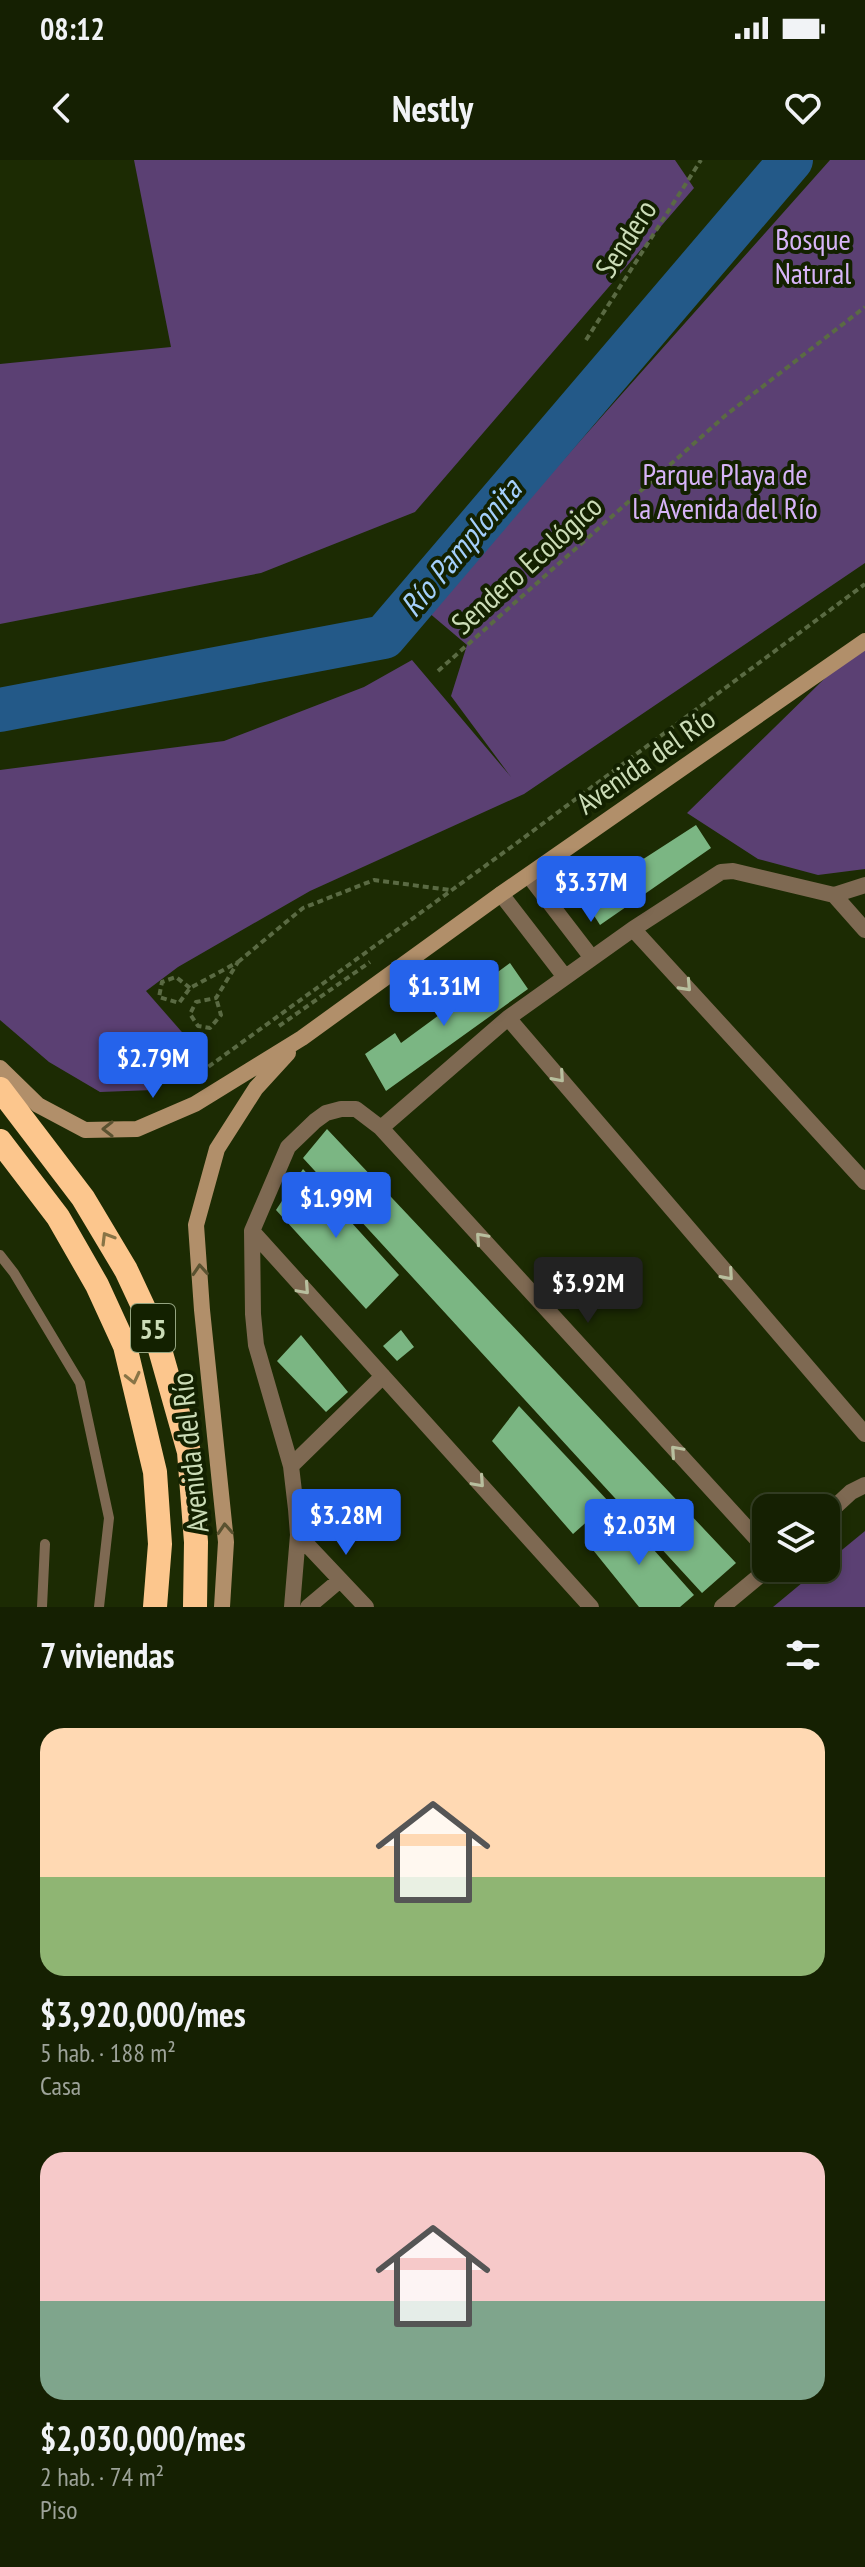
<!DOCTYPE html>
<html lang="es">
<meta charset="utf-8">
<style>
body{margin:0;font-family:"PT Sans Narrow",sans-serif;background:#222d11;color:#f1f3f6;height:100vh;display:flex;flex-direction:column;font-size:30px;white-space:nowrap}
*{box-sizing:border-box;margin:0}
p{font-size:26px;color:#9da399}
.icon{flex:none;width:44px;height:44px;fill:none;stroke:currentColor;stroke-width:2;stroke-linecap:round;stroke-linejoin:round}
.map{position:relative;height:1447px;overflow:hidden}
.sheet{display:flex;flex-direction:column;background:#152002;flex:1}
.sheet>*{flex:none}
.controls{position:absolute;left:752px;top:1334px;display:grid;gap:16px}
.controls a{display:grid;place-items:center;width:88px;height:88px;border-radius:16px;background:#152002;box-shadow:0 4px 12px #0003,0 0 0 2px #343e24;font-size:40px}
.price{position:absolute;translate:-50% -68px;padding:0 18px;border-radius:8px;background:#2563eb;color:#fff;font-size:26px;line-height:52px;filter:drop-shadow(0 2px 4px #0008)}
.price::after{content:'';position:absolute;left:50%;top:48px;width:24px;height:18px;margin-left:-12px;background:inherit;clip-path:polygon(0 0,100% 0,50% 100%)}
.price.current{background:#222;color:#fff}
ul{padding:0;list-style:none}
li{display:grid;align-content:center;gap:16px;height:424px;padding:0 40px}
li span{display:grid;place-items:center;height:248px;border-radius:24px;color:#555}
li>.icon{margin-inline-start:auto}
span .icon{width:144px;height:144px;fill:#fffc;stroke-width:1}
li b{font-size:34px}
h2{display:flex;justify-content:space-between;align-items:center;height:96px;padding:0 40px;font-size:34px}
.status{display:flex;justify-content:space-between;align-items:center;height:56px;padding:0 40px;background:#152002;direction:ltr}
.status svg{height:22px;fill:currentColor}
header{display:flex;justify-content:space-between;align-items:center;height:104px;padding:0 40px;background:#152002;font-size:36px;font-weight:700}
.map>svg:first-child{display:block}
.green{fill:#5b4073}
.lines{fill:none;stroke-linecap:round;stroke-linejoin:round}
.river{stroke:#235988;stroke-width:44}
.building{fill:#7bb683}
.path{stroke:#5a6a43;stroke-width:4;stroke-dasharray:6 4;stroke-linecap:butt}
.lane{stroke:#7e6952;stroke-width:10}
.street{stroke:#7e6952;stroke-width:16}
.secondary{stroke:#b18f6a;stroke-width:16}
.highway{stroke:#fcc68d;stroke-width:24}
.oneway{stroke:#b8bf9e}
.oneway2{stroke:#5a5230}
.oneway3{stroke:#887446}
.labels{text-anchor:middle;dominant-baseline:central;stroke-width:8;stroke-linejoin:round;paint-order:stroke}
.shield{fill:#132100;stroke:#94a480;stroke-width:2}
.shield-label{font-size:28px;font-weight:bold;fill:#cbdcb7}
.street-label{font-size:30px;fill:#cbdcb7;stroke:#132100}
.park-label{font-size:30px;fill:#d7b4f8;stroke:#132100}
.water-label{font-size:32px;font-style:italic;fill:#a4cffa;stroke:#132100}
</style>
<div class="status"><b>08:12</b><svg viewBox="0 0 49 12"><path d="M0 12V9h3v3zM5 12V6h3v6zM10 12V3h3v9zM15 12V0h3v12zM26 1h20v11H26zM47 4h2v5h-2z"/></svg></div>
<header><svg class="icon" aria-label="back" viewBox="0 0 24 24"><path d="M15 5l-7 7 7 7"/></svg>Nestly<svg class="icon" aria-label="heart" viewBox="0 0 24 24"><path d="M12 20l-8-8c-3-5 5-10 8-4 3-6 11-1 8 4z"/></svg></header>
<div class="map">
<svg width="865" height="1447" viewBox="0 0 865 1447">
<rect width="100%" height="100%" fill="#1c2b03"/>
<path class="green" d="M 134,0 L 675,0 L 694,28 L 415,352 L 261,413 L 0,464 L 0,204 L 171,187 Z
M 830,0 L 865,0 L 865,403 L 524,634 L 310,731 L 178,807 L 146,831 L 202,895 L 153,930 L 100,932 L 49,902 L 0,860 L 0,610 L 224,581 L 364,527 L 412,500 L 511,617 L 451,536 L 467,485 L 428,452 Z
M 865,479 L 865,709 L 818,715 L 758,699 L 687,653 Z
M 865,1371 L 865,1447 L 773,1447 L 820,1408 L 826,1408 L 826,1403 Z"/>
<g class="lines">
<path class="river" d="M 0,550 L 384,477 L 791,0"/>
</g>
<path class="building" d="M 696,665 L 711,688 L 600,765 L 583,738 Z
M 510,803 L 528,829 L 386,931 L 365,894 L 395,873 L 401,883 Z
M 327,969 L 736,1403 L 702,1433 L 303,998 Z
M 303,1009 L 399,1115 L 366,1149 L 276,1050 Z
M 401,1170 L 414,1187 L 397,1201 L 383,1186 Z
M 301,1175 L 348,1232 L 326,1252 L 277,1201 Z
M 519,1246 L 609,1342 L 573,1374 L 492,1281 Z
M 621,1353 L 694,1435 L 680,1447 L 639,1447 L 589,1385 Z"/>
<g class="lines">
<path class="path" d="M 586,180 L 701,0
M 438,511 L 726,255 L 865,147
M 238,802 L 303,748 L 374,720 L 450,730
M 190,828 L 176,817 L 162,822 L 159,837 L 179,843 L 190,828 L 238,802 L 216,838 L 196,842 L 190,854 L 198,866 L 210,868 L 221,855 L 216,838
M 279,866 L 370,802
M 200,920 L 197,915 L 514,685 L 865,424"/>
<path class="lane" d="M 0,1095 L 14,1113 L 80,1223 L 109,1358 L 99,1447
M 42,1447 L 45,1384"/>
<path class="street" d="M 529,716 L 592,798
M 501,734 L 565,817
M 834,735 L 865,770
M 633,769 L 865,1022
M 508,858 L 865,1274
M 381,968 L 766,1389
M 252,1071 L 591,1447
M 291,1306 L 383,1216
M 826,1355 L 851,1332 L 865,1325
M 298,1375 L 366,1447
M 292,1447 L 298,1375 L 296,1349 L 291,1306 L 256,1185 L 253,1154 L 252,1071 L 288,987 L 315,961 L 326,953 L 341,949 L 356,949 L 381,968 L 508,858 L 633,769 L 721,712 L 733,711 L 834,735 L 865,725
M 308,1447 L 340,1420
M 722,1447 L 769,1408"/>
<path class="secondary" d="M 0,908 L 38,945 L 85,970 L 137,969 L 195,944 L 302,878 L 501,734 L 865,481
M 222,1447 L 226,1382 L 202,1150 L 196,1065 L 217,989 L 256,928 L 288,893"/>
<path class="highway" d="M 0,929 L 83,1038 L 126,1110 L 155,1172 L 189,1292 L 196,1382 L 195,1447
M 0,981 L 58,1057 L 97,1125 L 125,1186 L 155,1312 L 160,1384 L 155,1447"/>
</g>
<defs><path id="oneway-chevron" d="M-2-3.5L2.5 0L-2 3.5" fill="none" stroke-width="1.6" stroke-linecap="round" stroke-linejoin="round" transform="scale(2)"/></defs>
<g class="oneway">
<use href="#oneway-chevron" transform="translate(686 826) rotate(47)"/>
<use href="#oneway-chevron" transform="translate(559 917) rotate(49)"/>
<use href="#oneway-chevron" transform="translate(481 1078) rotate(-132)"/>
<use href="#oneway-chevron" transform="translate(728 1115) rotate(49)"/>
<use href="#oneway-chevron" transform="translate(304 1129) rotate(48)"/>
<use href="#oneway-chevron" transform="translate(676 1291) rotate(-132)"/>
<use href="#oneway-chevron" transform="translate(479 1322) rotate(48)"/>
</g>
<g class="oneway2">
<use href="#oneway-chevron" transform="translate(108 969) rotate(180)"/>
<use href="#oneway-chevron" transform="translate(200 1110) rotate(-94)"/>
<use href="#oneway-chevron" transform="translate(225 1369) rotate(-94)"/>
</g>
<g class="oneway3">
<use href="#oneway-chevron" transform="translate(107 1078) rotate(-121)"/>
<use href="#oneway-chevron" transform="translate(133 1218) rotate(77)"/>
</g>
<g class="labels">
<rect class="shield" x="131" y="1144" width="44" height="48" rx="6"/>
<g class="shield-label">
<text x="153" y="1168">55</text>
</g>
<g class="street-label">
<text transform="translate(625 78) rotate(-57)">Sendero</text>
<text transform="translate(526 404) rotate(-42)">Sendero Ecológico</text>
<text transform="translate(645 600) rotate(-35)">Avenida del Río</text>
<text transform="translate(189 1293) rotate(-96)">Avenida del Río</text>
</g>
<g class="park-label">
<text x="813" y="78">Bosque<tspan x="813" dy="34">Natural</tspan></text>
<text x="725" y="313">Parque Playa de<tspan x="725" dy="34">la Avenida del Río</tspan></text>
</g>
<g class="water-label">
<text transform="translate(460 387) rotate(-50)">Río Pamplonita</text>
</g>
</g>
</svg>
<div class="controls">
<a><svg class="icon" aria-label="layers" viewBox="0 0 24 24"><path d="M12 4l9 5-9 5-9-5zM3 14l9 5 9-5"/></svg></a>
</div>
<b class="price" style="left:591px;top:764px">$3.37M</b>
<b class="price" style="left:444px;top:868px">$1.31M</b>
<b class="price" style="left:153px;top:940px">$2.79M</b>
<b class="price" style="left:336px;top:1080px">$1.99M</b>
<b class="price current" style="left:588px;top:1165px">$3.92M</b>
<b class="price" style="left:346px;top:1397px">$3.28M</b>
<b class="price" style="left:639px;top:1407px">$2.03M</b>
</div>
<section class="sheet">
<h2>7 viviendas<svg class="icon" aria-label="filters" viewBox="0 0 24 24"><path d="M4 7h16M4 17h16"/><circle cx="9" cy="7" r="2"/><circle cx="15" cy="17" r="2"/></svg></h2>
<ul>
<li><span style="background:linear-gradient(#ffd9b3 60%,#8fb573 0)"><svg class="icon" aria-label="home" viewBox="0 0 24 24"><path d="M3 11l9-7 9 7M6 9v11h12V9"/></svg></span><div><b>$3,920,000/mes</b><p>5 hab. · 188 m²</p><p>Casa</p></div></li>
<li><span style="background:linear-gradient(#f6c9c9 60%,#7fa58c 0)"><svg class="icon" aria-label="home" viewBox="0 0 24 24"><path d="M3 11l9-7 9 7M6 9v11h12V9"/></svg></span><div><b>$2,030,000/mes</b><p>2 hab. · 74 m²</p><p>Piso</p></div></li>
</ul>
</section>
